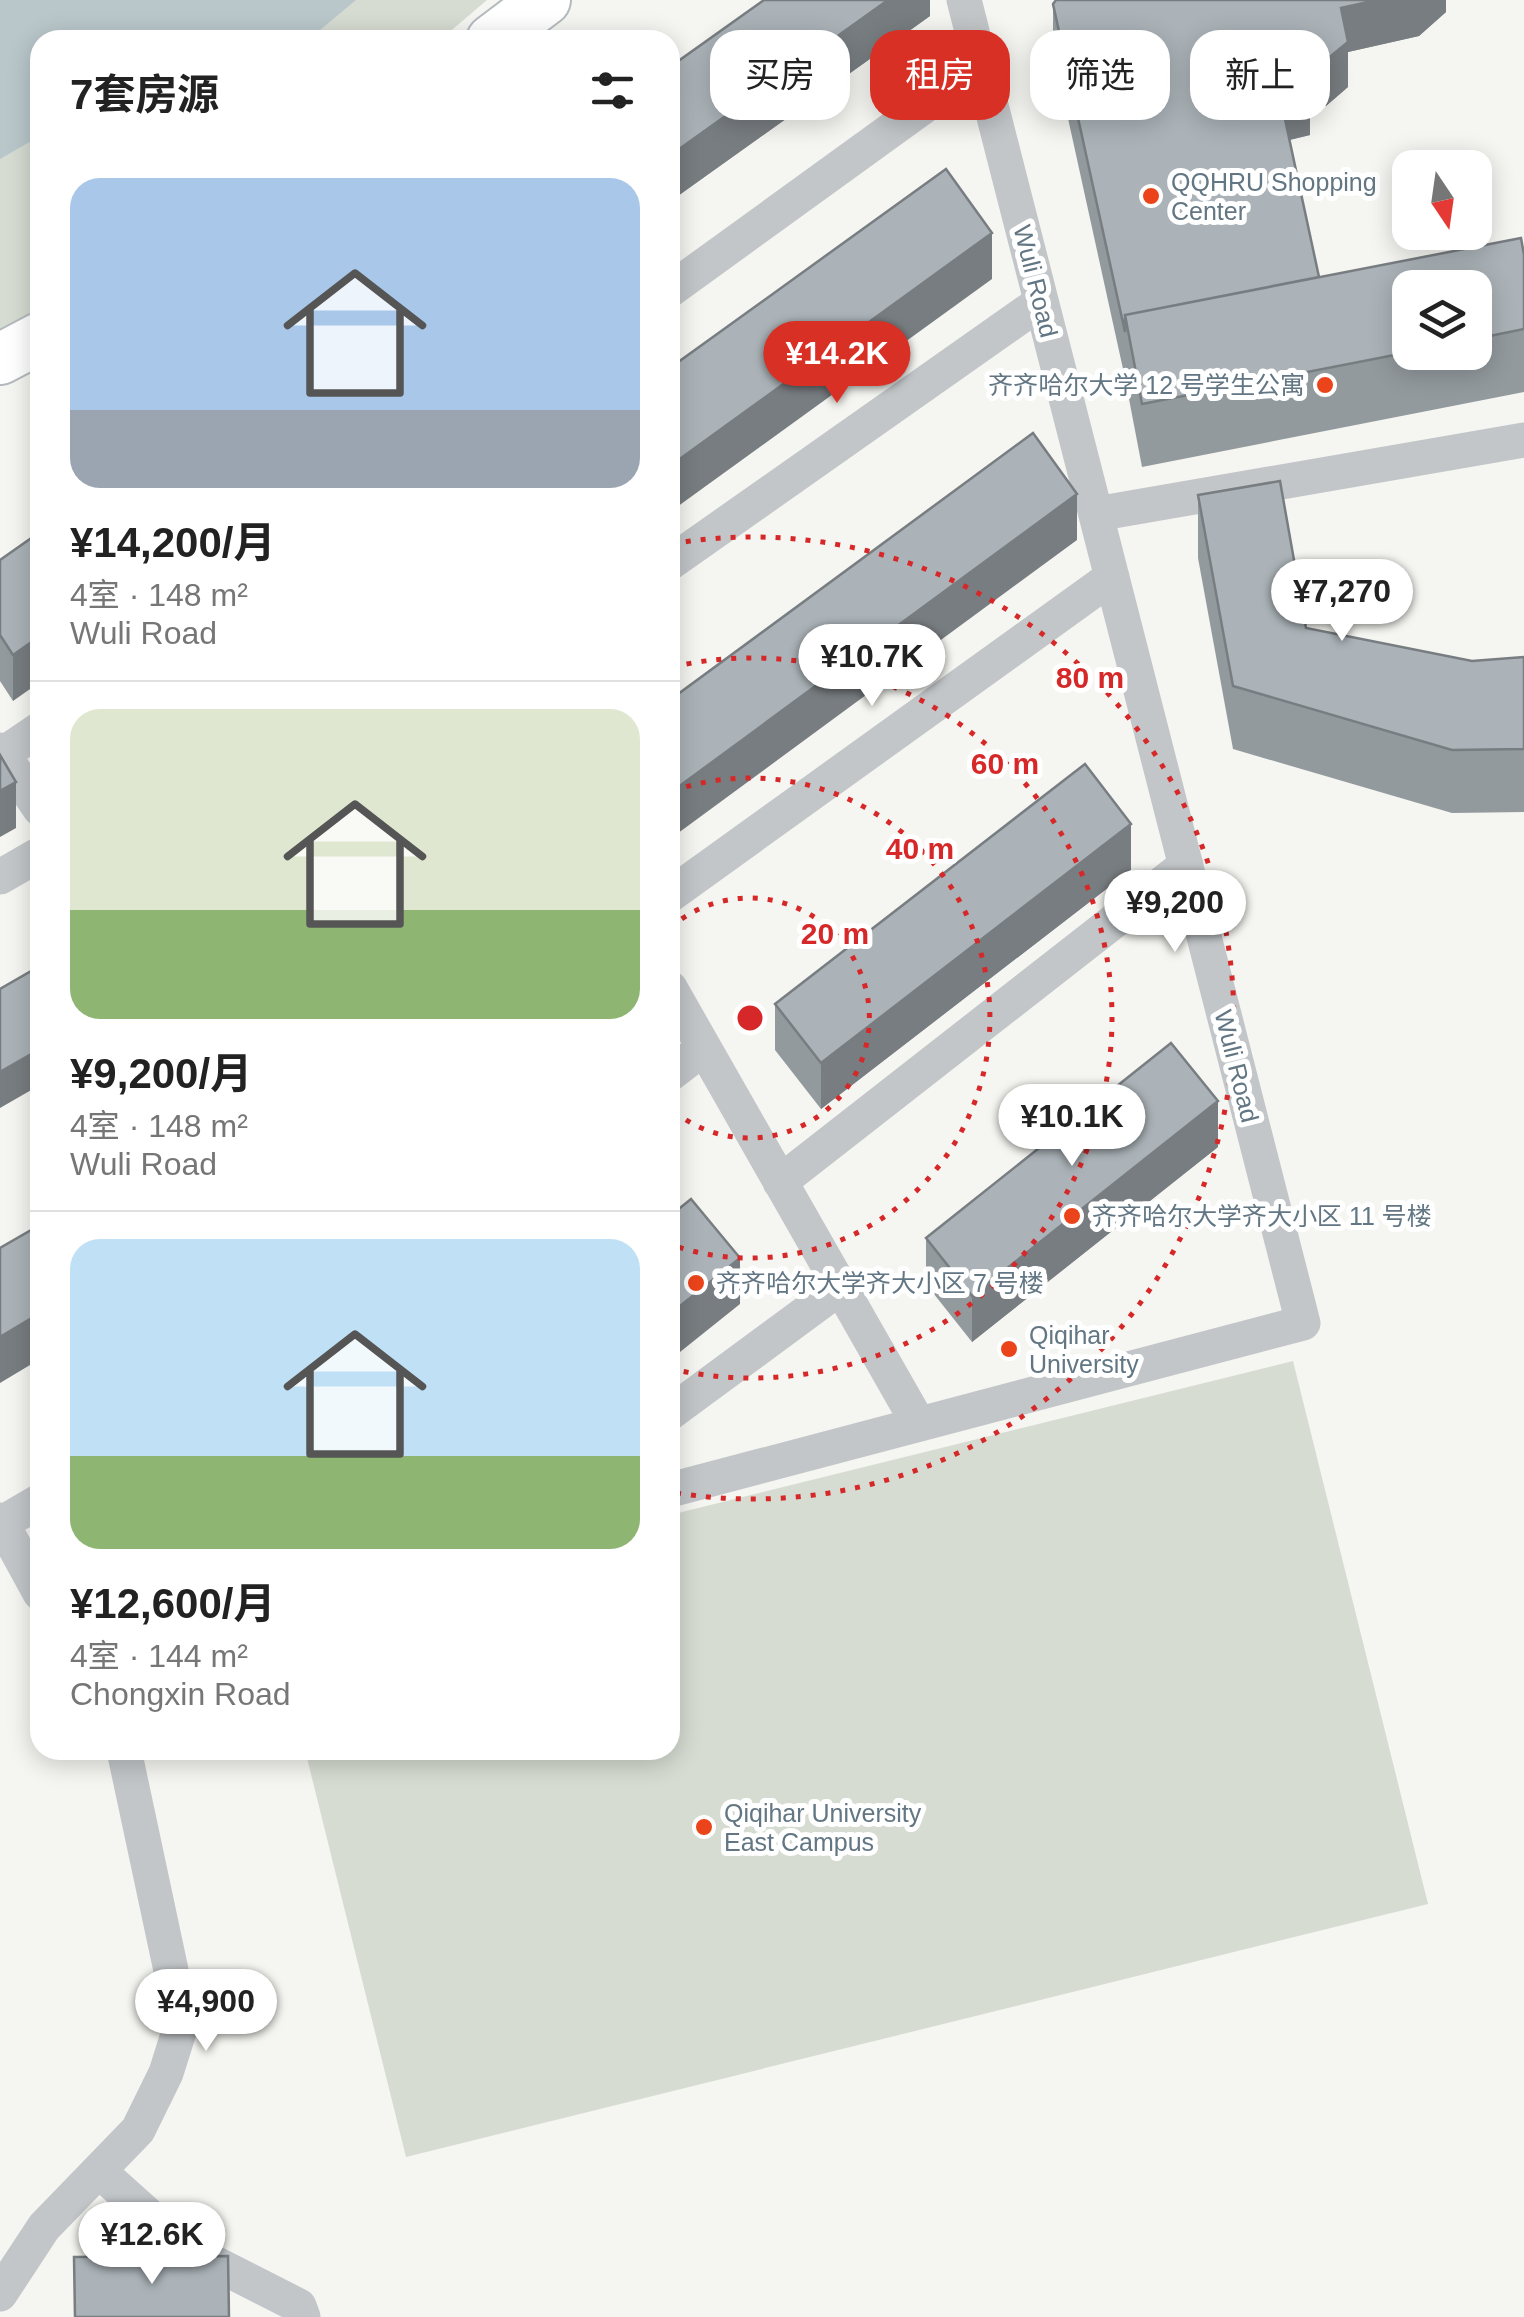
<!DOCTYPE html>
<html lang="zh">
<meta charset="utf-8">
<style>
body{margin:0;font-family:Arial,"Noto Sans SC",sans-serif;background:#f2f2f2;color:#222;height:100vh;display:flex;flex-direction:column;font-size:38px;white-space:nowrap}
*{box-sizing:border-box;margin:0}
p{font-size:32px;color:#767676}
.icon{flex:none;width:55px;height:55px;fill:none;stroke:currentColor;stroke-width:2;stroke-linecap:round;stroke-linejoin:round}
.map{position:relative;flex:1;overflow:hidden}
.side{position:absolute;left:30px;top:30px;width:650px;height:1730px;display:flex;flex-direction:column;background:#fff;border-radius:30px;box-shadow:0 5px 25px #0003}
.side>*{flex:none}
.banner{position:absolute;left:710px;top:30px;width:662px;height:90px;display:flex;gap:20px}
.needle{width:65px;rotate:167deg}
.controls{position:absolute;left:1392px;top:150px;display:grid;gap:20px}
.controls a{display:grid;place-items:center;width:100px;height:100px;border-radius:20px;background:#fff;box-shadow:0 5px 25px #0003;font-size:50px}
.price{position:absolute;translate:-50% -85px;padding:0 22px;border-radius:35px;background:#fff;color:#222;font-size:32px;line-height:65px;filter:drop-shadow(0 2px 5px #0008)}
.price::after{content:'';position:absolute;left:50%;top:60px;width:30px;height:22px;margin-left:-15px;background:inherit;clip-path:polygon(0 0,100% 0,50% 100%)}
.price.selected{background:#d93025;color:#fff}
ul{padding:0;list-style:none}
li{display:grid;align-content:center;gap:20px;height:530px;padding:0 40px}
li+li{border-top:2px solid #e0e0e0}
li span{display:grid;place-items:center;height:310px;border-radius:30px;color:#555}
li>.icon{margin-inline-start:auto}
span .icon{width:180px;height:180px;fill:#fffc;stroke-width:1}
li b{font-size:42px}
h2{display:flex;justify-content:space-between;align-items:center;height:120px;padding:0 40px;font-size:42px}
.chip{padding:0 35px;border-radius:30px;background:#fff;box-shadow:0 5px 25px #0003;font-size:35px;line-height:90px}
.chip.selected{background:#d93025;color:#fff}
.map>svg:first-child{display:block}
.green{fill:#d6dcd2}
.water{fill:#b9c7cb}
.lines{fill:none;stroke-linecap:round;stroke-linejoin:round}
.secondary-casing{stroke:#b4babe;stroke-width:54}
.street{stroke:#c2c6c9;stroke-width:35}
.secondary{stroke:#fff;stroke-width:50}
.wall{fill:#939a9e;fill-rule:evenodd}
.shaded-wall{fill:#787d81}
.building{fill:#abb3b8;stroke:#787d81;stroke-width:2.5}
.ring{fill:none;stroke:#d62828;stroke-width:5;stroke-dasharray:5 10}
.poi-dot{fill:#eb441b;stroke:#fff;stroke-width:4}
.labels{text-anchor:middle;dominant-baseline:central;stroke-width:10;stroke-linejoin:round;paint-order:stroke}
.poi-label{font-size:25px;fill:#627683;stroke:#fff;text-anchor:start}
.street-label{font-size:25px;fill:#627683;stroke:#fff}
.centre{fill:#d62828;stroke:#fff;stroke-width:5}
.ring-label{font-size:30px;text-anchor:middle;font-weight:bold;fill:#d62828;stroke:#fff;stroke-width:10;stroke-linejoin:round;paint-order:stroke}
</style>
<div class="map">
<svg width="1524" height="2317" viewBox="0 0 1524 2317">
<rect width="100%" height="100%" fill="#f5f5f1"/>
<path class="green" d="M 0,0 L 487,0 L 440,40 L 40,40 L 40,323 L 0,343 Z
M 1293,1361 L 1428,1904 L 406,2157 L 305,1750 L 670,1750 L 670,1515 Z"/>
<path class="water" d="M 0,0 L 356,0 L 308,40 L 40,40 L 40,136 L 0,159 Z"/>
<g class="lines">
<g class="secondary-casing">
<path id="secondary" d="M 492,40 L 545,0
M 0,359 L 40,338"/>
</g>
<path class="street" d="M 670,290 L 981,65
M 1096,514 L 1524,440
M 670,563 L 1041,302
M 0,750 L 40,809
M 3,754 L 40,729
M 0,877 L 40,854
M 670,895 L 1112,577
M 670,988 L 918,1423
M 670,1074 L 704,1048
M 780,1182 L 1186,865
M 670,1413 L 841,1287
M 670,1490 L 1303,1323 L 964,0
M 0,1520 L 40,1593
M 2,1523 L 40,1501
M 99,2171 L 185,2248 L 299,2306 L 303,2317
M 0,2294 L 44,2227 L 138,2130 L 166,2073 L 182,2022 L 124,1750"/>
<use href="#secondary" class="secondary"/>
</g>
<path class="wall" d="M 930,0 L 930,16 L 675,198 L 670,191 L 670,67 Z
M 1446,0 L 1446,12 L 1419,36 L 1348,52 L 1348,87 L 1326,106 L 1310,102 L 1310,135 L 1290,140 L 1319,277 L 1524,255 L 1524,392 L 1142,467 L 1125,378 L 1053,50 L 1053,4 ZM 1410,288 L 1475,288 L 1475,352 L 1410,352 Z
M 1198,495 L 1306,628 L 1472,661 L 1524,657 L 1524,812 L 1452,813 L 1233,749 L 1198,558 Z
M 40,532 L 13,701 L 0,681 L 0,560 Z
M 1131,870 L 821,1109 L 775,1050 L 775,1004 Z
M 1218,1147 L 972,1342 L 926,1284 L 926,1238 Z"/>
<path class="shaded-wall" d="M 888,0 L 930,0 L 930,16 L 675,198 L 675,152 Z
M 1377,0 L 1446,0 L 1446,12 L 1419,36 L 1348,52 L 1348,87 L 1326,106 L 1326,60 L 1341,8 Z
M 1310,89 L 1310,135 L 1280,142 L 1280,96 Z
M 992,233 L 992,279 L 670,512 L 670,466 Z
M 1077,494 L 1077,540 L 670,839 L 670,793 Z
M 40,636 L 40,682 L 13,701 L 13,655 Z
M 16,782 L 16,828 L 0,837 L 0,791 Z
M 1131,824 L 1131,870 L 821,1109 L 821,1063 Z
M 40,1049 L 40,1085 L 0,1108 L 0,1072 Z
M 1218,1101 L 1218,1147 L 972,1342 L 972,1296 Z
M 740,1258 L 740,1304 L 670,1360 L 670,1314 Z
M 40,1313 L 40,1359 L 0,1383 L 0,1337 Z"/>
<path class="building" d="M 764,0 L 888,0 L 675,152 L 670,145 L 670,67 Z
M 1056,0 L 1377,0 L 1341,8 L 1348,42 L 1326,60 L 1303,54 L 1310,89 L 1280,96 L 1319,277 L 1125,315 L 1125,332 L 1053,4 Z
M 946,169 L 992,233 L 670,466 L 670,368 Z
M 1521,238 L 1524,255 L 1524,329 L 1475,339 L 1475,288 L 1410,288 L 1410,352 L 1142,404 L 1125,315 Z
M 1033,433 L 1077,494 L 670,793 L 670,700 Z
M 1280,481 L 1306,628 L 1472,661 L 1524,657 L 1524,749 L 1452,750 L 1233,686 L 1198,495 Z
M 40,532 L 40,636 L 13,655 L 0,635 L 0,560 Z
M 0,755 L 16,782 L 0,791 Z
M 1085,764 L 1131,824 L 821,1063 L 775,1004 Z
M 40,966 L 40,1049 L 0,1072 L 0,989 Z
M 1171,1043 L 1218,1101 L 972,1296 L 926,1238 Z
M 691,1199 L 740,1258 L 670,1314 L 670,1216 Z
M 40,1225 L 40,1313 L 0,1337 L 0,1248 Z
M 228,2256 L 229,2317 L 75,2317 L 74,2257 Z"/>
<g class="ring">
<path d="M670 928A120 120 0 1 1 670 1108"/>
<path d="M672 791A240 240 0 1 1 672 1245"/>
<path d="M672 667A360 360 0 1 1 672 1369"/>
<path d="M671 544A481 481 0 1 1 671 1492"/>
</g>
<g class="poi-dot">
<circle cx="1151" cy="196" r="10"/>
<circle cx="1325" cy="385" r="10"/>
<circle cx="1072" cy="1216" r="10"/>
<circle cx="696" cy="1283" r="10"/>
<circle cx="1009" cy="1349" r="10"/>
<circle cx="704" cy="1827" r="10"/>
</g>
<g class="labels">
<g class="poi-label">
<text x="1171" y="182">QQHRU Shopping<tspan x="1171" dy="29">Center</tspan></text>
<text x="1305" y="385" text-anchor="end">齐齐哈尔大学 12 号学生公寓</text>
<text x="1092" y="1216">齐齐哈尔大学齐大小区 11 号楼</text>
<text x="716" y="1283">齐齐哈尔大学齐大小区 7 号楼</text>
<text x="1029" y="1335">Qiqihar<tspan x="1029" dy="29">University</tspan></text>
<text x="724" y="1813">Qiqihar University<tspan x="724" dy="29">East Campus</tspan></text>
</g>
<g class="street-label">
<text transform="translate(1036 281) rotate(76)">Wuli Road</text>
<text transform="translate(1237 1066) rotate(76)">Wuli Road</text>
</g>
</g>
<circle cx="750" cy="1018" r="15" class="centre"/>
<g class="ring-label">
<text x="1090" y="688">80 m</text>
<text x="1005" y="774">60 m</text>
<text x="920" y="859">40 m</text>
<text x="835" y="944">20 m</text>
</g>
</svg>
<div class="controls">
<a><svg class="needle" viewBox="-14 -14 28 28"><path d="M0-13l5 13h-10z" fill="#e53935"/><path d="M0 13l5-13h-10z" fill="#767676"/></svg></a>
<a><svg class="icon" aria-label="layers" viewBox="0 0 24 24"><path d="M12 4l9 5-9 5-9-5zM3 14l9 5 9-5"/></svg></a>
</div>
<b class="price selected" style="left:837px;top:406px">¥14.2K</b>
<b class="price" style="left:1342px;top:644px">¥7,270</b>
<b class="price" style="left:872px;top:709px">¥10.7K</b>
<b class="price" style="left:1175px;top:955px">¥9,200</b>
<b class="price" style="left:1072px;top:1169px">¥10.1K</b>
<b class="price" style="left:206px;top:2054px">¥4,900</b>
<b class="price" style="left:152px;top:2287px">¥12.6K</b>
<div class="banner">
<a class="chip">买房</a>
<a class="chip selected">租房</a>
<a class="chip">筛选</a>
<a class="chip">新上</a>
</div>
<section class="side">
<h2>7套房源<svg class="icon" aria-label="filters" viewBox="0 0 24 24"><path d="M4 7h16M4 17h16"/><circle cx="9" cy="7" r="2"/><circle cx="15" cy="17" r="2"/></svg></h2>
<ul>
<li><span style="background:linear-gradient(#a9c7e8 75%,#9aa5b1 0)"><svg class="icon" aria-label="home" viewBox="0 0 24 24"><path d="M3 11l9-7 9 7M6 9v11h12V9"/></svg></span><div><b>¥14,200/月</b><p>4室 · 148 m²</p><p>Wuli Road</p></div></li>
<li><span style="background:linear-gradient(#dfe7d0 65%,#8fb573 0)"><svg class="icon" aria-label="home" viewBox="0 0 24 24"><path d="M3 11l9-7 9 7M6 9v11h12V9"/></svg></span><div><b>¥9,200/月</b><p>4室 · 148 m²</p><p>Wuli Road</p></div></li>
<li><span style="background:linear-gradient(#bfe0f5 70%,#8fb573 0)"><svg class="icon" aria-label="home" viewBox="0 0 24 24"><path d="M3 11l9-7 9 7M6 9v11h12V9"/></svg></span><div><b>¥12,600/月</b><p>4室 · 144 m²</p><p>Chongxin Road</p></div></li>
</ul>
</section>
</div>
